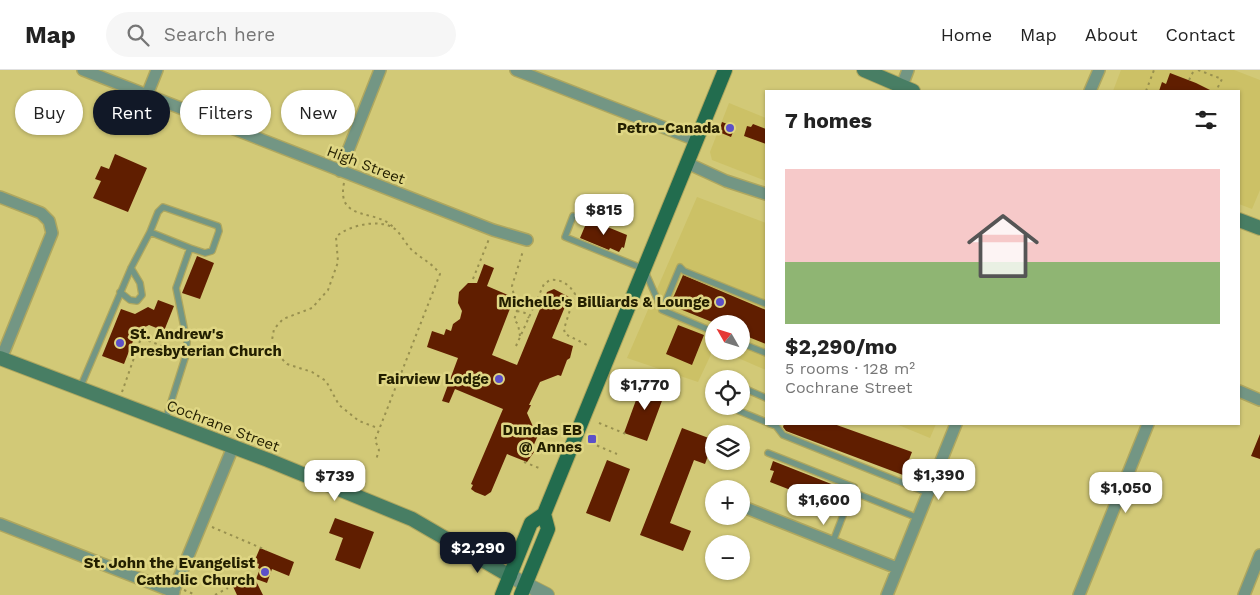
<!DOCTYPE html>
<meta charset="utf-8">
<style>
body{margin:0;font-family:"Work Sans",sans-serif;background:#f6f6f6;color:#222;height:100vh;display:flex;flex-direction:column;font-size:19px;white-space:nowrap}
*{box-sizing:border-box;margin:0}
p{font-size:16px;color:#767676}
.icon{flex:none;width:28px;height:28px;fill:none;stroke:currentColor;stroke-width:2;stroke-linecap:round;stroke-linejoin:round}
.map{position:relative;flex:1;overflow:hidden}
.side{position:absolute;left:765px;top:20px;width:475px;height:335px;display:flex;flex-direction:column;background:#fff;border-radius:0px;box-shadow:0 1px 4px #0004}
.side>*{flex:none}
.top-card{position:absolute;left:15px;top:20px;width:475px;height:45px;display:flex;gap:10px}
.needle{width:32px;rotate:309deg}
.fabs{position:absolute;left:705px;top:245px;display:grid;gap:10px}
.fabs a{display:grid;place-items:center;width:45px;height:45px;border-radius:50%;background:#fff;box-shadow:0 1px 4px #0004;font-size:25px}
.price{position:absolute;translate:-50% -42px;padding:0 11px;border-radius:10px;background:#fff;color:#222;font-size:16px;line-height:32px;filter:drop-shadow(0 1px 2px #0008)}
.price::after{content:'';position:absolute;left:50%;top:30px;width:15px;height:11px;margin-left:-8px;background:inherit;clip-path:polygon(0 0,100% 0,50% 100%)}
.price.on{background:#111827;color:#fff}
ul{padding:0;list-style:none}
li{display:grid;align-content:center;gap:10px;height:265px;padding:0 20px}
li+li{border-top:1px solid #e0e0e0}
li span{display:grid;place-items:center;height:155px;border-radius:0px;color:#555}
li>.icon{margin-inline-start:auto}
span .icon{width:90px;height:90px;fill:#fffc;stroke-width:1}
li b{font-size:21px}
h2{display:flex;justify-content:space-between;align-items:center;height:60px;padding:0 20px;font-size:21px}
.tag{padding:0 18px;border-radius:22px;background:#fff;box-shadow:0 1px 4px #0004;font-size:18px;line-height:45px}
.tag.on{background:#111827;color:#fff}
header{display:flex;align-items:center;gap:30px;box-sizing:border-box;height:70px;padding:0 25px;background:#fff;border-bottom:1px solid #e0e0e0}
header strong{font-size:24px}
nav{display:flex;gap:28px;margin-inline-start:auto;font-size:18px}
.search{width:350px;height:45px;background:#f6f6f6;display:flex;align-items:center;gap:12px;box-sizing:border-box;padding:0 18px;border-radius:28px;color:#767676;font-size:19px}
.map>svg:first-child{display:block}
.built{fill:#ccc166}
.building{fill:#601e00}
.lines{fill:none;stroke-linecap:round;stroke-linejoin:round}
.service-casing{stroke:#afa75f;stroke-width:8}
.minor-casing{stroke:#afa75f;stroke-width:14}
.tertiary-casing{stroke:#afa75f;stroke-width:16}
.secondary-casing{stroke:#afa75f;stroke-width:16}
.primary-casing{stroke:#afa75f;stroke-width:16}
.path{stroke:#98904f;stroke-width:2;stroke-dasharray:2.5 4;stroke-linecap:butt}
.service{stroke:#739684;stroke-width:5.5}
.minor{stroke:#739684;stroke-width:11}
.tertiary{stroke:#739684;stroke-width:14}
.secondary{stroke:#487e64;stroke-width:14}
.primary{stroke:#226c4e;stroke-width:14}
.poi-dot{fill:#5c50c8;stroke:#dfd684;stroke-width:2}
.labels{text-anchor:middle;dominant-baseline:central;stroke-width:5;stroke-linejoin:round;paint-order:stroke}
.poi-label{font-size:15px;font-weight:bold;fill:#231f00;stroke:#dfd684;text-anchor:end}
.street-label{font-size:15px;fill:#231f00;stroke:#dfd684}
</style>
<header>
<strong>Map</strong>
<div class="search"><svg class="icon" aria-label="search" viewBox="0 0 24 24"><circle cx="10" cy="10" r="6"/><path d="M15 15l6 6"/></svg>Search here</div>
<nav><a>Home</a><a>Map</a><a>About</a><a>Contact</a></nav>
</header>
<div class="map">
<svg width="1260" height="525" viewBox="0 0 1260 525">
<rect width="100%" height="100%" fill="#d2c977"/>
<path class="built" d="M 1121,0 L 1234,0 L 1260,10 L 1260,120 L 1252,139 L 1239,134 L 1239,21 L 1113,21 Z
M 729,33 L 766,48 L 766,111 L 712,90 L 710,82 Z
M 697,127 L 766,153 L 766,300 L 722,281 L 741,281 L 741,254 L 714,254 L 714,278 L 698,312 L 627,288 Z
M 896,354 L 936,354 L 930,368 Z"/>
<path class="building" d="M 1170,3 L 1196,13 L 1212,21 L 1159,21 L 1162,12 L 1166,14 Z
M 722,52 L 735,57 L 731,67 L 719,62 Z
M 753,54 L 766,59 L 766,74 L 744,66 L 747,56 L 751,57 Z
M 115,84 L 147,98 L 128,142 L 93,128 L 101,111 L 95,109 L 101,96 L 109,99 Z
M 588,149 L 627,165 L 624,178 L 622,177 L 619,182 L 610,178 L 609,180 L 580,168 Z
M 197,186 L 214,193 L 200,229 L 182,223 Z
M 484,194 L 494,198 L 487,216 L 508,225 L 505,233 L 511,236 L 492,285 L 517,295 L 547,222 L 554,219 L 569,227 L 552,268 L 573,276 L 570,288 L 567,290 L 561,306 L 558,305 L 540,312 L 529,335 L 531,335 L 527,343 L 535,361 L 539,363 L 532,379 L 534,382 L 527,392 L 507,384 L 491,422 L 485,426 L 475,422 L 471,419 L 473,415 L 471,414 L 503,339 L 455,319 L 449,333 L 442,331 L 458,288 L 427,277 L 432,261 L 444,265 L 446,259 L 451,261 L 453,254 L 460,249 L 462,241 L 458,233 L 459,222 L 468,213 L 477,213 Z
M 683,205 L 766,240 L 766,274 L 741,264 L 741,254 L 717,254 L 670,235 Z
M 158,230 L 174,236 L 164,261 L 149,255 L 137,261 L 124,294 L 102,286 L 121,239 L 135,244 L 148,237 L 154,240 Z
M 678,255 L 704,265 L 692,295 L 666,284 Z
M 643,311 L 666,320 L 647,371 L 624,363 Z
M 784,354 L 834,354 L 912,382 L 903,405 L 786,361 L 783,357 Z
M 682,358 L 714,370 L 705,394 L 694,390 L 670,453 L 691,461 L 683,481 L 640,465 Z
M 1260,364 L 1260,389 L 1251,386 Z
M 607,390 L 630,399 L 610,452 L 586,443 Z
M 773,391 L 844,419 L 837,438 L 770,412 L 774,401 L 770,400 Z
M 335,448 L 374,462 L 360,499 L 335,490 L 343,468 L 329,463 Z
M 260,478 L 294,492 L 289,506 L 272,499 L 267,513 L 256,509 L 260,499 L 258,498 L 259,494 L 254,492 Z
M 240,505 L 245,516 L 256,511 L 263,525 L 237,525 L 230,510 Z"/>
<g class="lines">
<g class="service-casing">
<path id="service" d="M 573,146 L 565,167 L 644,199 L 662,240 L 714,262
M 150,162 L 190,178 L 176,218 L 187,272 L 186,285 L 165,351
M 120,222 L 130,230 L 137,231 L 142,225 L 140,213 L 131,198
M 662,240 L 680,197 L 684,201 L 766,234
M 741,273 L 766,283
M 741,317 L 766,328
M 80,318 L 131,198 L 150,162 L 158,142 L 163,137 L 218,156 L 219,161 L 212,181 L 205,183 L 190,178
M 727,336 L 766,352
M 770,354 L 776,356 L 783,365 L 928,423
M 768,383 L 854,417 L 832,474
M 853,422 L 918,448"/>
</g>
<g class="minor-casing">
<path id="minor" d="M 83,0 L 493,160 L 527,170
M 516,0 L 696,70
M 900,21 L 908,0
M 1090,21 L 1099,0
M 147,25 L 157,0
M 687,93 L 726,111 L 766,124
M 340,101 L 380,0
M 0,127 L 41,143 L 49,151 L 52,163 L 1,289
M 1239,321 L 1260,330
M 741,436 L 897,498
M 0,454 L 174,522
M 172,525 L 233,377
M 887,525 L 956,354
M 1079,525 L 1148,354
M 1244,525 L 1260,485"/>
</g>
<g class="tertiary-casing">
<path id="tertiary" d="M 510,506 L 547,525"/>
</g>
<g class="secondary-casing">
<path id="secondary" d="M 864,0 L 913,21
M 1239,150 L 1260,158
M 0,288 L 268,390 L 412,449 L 510,506"/>
</g>
<g class="primary-casing">
<path id="primary" d="M 502,525 L 531,453 L 544,444 L 725,0
M 521,525 L 548,459 L 544,444"/>
</g>
<path class="path" d="M 1198,0 L 1222,9 L 1216,21
M 1189,10 L 1194,0
M 1146,21 L 1154,0
M 344,113 C 336,153 377,138 394,158
M 473,209 L 489,169
M 517,241 L 525,243 L 529,248
M 520,266 L 518,254 L 514,250 L 517,241 L 512,216 L 523,181
M 516,276 L 544,214 L 550,210 C 561,209 569,214 575,224 L 564,259 L 565,264 L 589,276
M 122,322 L 141,268 L 178,282
M 599,353 L 626,364
M 375,357 L 359,351 L 339,335 L 326,311 L 312,302 L 287,294 L 277,284 L 272,270 L 274,259 L 283,249 L 312,238 L 328,220 L 338,192 L 336,167 C 348,155 381,148 395,159 C 402,165 406,175 413,181 C 422,189 432,193 440,204 L 375,370 L 379,380 L 376,390
M 591,373 L 617,384
M 524,392 L 539,398
M 212,457 L 266,480
M 184,520 L 196,525
M 215,525 L 228,518"/>
<use href="#service" class="service"/>
<use href="#minor" class="minor"/>
<use href="#tertiary" class="tertiary"/>
<use href="#secondary" class="secondary"/>
<use href="#primary" class="primary"/>
</g>
<g class="poi-dot">
<circle cx="730" cy="58" r="5"/>
<circle cx="720" cy="232" r="5"/>
<circle cx="120" cy="273" r="5"/>
<circle cx="499" cy="309" r="5"/>
<rect x="587" y="364" width="10" height="10" rx="2.5"/>
<circle cx="265" cy="502" r="5"/>
</g>
<g class="labels">
<g class="poi-label">
<text x="720" y="58">Petro-Canada</text>
<text x="710" y="232">Michelle's Billiards &amp; Lounge</text>
<text x="130" y="264" text-anchor="start">St. Andrew's<tspan x="130" dy="17">Presbyterian Church</tspan></text>
<text x="489" y="309">Fairview Lodge</text>
<text x="582" y="360">Dundas EB<tspan x="582" dy="17">@ Annes</tspan></text>
<text x="255" y="493">St. John the Evangelist<tspan x="255" dy="17">Catholic Church</tspan></text>
</g>
<g class="street-label">
<text transform="translate(366 95) rotate(21)">High Street</text>
<text transform="translate(223 356) rotate(21)">Cochrane Street</text>
</g>
</g>
</svg>
<div class="fabs">
<a><svg class="needle" viewBox="-14 -14 28 28"><path d="M0-13l5 13h-10z" fill="#e53935"/><path d="M0 13l5-13h-10z" fill="#767676"/></svg></a>
<a><svg class="icon" aria-label="locate" viewBox="0 0 24 24"><circle cx="12" cy="12" r="6"/><path d="M12 2v4M12 18v4M2 12h4M18 12h4"/></svg></a>
<a><svg class="icon" aria-label="layers" viewBox="0 0 24 24"><path d="M12 4l9 5-9 5-9-5zM3 14l9 5 9-5"/></svg></a>
<a>+</a>
<a>−</a>
</div>
<b class="price" style="left:604px;top:166px">$815</b>
<b class="price" style="left:645px;top:341px">$1,770</b>
<b class="price" style="left:939px;top:431px">$1,390</b>
<b class="price" style="left:335px;top:432px">$739</b>
<b class="price" style="left:1126px;top:444px">$1,050</b>
<b class="price" style="left:824px;top:456px">$1,600</b>
<b class="price on" style="left:478px;top:504px">$2,290</b>
<div class="top-card">
<a class="tag">Buy</a>
<a class="tag on">Rent</a>
<a class="tag">Filters</a>
<a class="tag">New</a>
</div>
<section class="side">
<h2>7 homes<svg class="icon" aria-label="filters" viewBox="0 0 24 24"><path d="M4 7h16M4 17h16"/><circle cx="9" cy="7" r="2"/><circle cx="15" cy="17" r="2"/></svg></h2>
<ul>
<li><span style="background:linear-gradient(#f6c9c9 60%,#8fb573 0)"><svg class="icon" aria-label="home" viewBox="0 0 24 24"><path d="M3 11l9-7 9 7M6 9v11h12V9"/></svg></span><div><b>$2,290/mo</b><p>5 rooms · 128 m²</p><p>Cochrane Street</p></div></li>
</ul>
</section>
</div>
